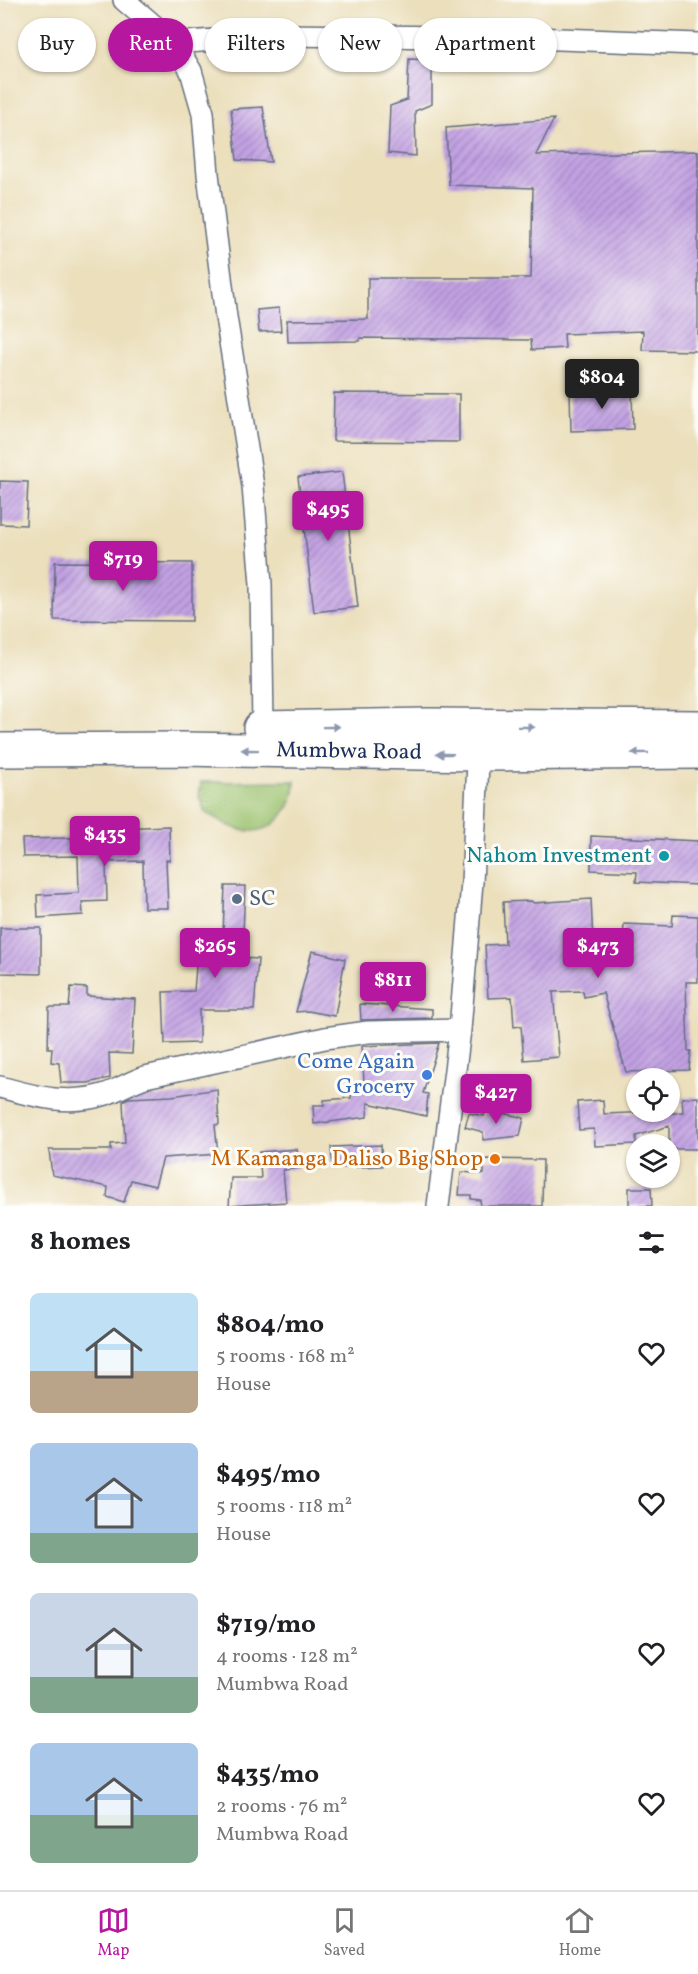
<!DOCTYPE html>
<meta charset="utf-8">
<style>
body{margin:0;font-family:Vollkorn,serif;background:#f6f6f6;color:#202124;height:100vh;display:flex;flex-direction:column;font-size:22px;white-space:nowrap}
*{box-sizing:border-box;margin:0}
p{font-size:20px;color:#757577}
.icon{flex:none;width:33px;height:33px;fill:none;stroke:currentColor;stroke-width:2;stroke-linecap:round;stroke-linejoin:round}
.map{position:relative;height:1206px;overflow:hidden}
.side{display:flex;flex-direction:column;background:#fff;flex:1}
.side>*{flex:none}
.hud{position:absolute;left:18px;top:18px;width:663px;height:54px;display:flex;gap:12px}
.tools{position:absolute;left:626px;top:1068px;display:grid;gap:12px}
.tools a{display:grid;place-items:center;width:54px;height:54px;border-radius:50%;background:#fff;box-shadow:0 2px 4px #0004;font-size:30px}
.price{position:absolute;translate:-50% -51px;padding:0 14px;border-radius:6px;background:#b5179e;color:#fff;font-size:20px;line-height:39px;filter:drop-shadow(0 2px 3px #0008)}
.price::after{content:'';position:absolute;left:50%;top:36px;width:18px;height:14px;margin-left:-9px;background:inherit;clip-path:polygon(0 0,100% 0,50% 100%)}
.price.selected{background:#222;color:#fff}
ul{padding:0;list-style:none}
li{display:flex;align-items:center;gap:18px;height:150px;padding:0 30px}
li span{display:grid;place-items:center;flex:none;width:168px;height:120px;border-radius:9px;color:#555}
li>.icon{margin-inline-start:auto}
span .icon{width:72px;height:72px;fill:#fffc;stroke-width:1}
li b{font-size:26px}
h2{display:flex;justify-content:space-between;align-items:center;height:72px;padding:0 30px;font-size:26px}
.chip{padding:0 21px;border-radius:27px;background:#fff;box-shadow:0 2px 4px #0004;font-size:21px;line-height:54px}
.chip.selected{background:#b5179e;color:#fff}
.menu{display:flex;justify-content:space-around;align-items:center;height:84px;border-top:2px solid #e0e0e0;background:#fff;font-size:16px;color:#757577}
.menu a{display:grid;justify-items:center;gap:3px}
.menu .selected{color:#b5179e}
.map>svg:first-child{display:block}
.green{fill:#9ac16c;stroke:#5a7865;stroke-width:1.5}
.building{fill:url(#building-hatch)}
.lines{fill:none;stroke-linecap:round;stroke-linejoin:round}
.minor-casing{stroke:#646d7f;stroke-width:24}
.primary-casing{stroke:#646d7f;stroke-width:36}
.minor{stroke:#fff;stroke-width:21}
.primary{stroke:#fff;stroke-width:33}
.oneway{fill:#8d97ae}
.culture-dot{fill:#0f9aa8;stroke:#fdfcf7;stroke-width:2}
.service-dot{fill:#5c6f8a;stroke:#fdfcf7;stroke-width:2}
.shop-dot{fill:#3f7fe0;stroke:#fdfcf7;stroke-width:2}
.food-dot{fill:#e8710a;stroke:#fdfcf7;stroke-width:2}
.labels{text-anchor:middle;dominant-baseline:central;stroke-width:6;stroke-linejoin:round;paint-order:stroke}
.street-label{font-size:22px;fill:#1b2f5e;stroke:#fdfcf7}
.culture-label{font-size:22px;fill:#0d838f;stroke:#fdfcf7;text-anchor:end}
.service-label{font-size:22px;fill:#4e5e75;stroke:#fdfcf7;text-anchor:start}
.shop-label{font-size:22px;fill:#366cbe;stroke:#fdfcf7;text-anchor:end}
.food-label{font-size:22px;fill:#c56008;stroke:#fdfcf7;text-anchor:end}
</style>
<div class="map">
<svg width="698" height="1206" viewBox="0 0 698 1206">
<defs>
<pattern id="building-hatch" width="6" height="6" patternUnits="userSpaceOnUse" patternTransform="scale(1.5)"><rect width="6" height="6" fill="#c3a2e3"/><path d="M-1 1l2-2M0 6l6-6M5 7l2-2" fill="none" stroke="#9e84bb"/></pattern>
</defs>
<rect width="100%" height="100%" fill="#fdfcf7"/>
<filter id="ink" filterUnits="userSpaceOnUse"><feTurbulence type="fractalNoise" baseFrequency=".0167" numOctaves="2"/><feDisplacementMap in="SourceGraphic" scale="12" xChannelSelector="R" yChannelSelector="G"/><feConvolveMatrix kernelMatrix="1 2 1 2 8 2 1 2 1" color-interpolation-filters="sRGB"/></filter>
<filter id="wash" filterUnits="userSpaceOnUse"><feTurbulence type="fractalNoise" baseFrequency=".008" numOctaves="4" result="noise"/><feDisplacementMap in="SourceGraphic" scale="24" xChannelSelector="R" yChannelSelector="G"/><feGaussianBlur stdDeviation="1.35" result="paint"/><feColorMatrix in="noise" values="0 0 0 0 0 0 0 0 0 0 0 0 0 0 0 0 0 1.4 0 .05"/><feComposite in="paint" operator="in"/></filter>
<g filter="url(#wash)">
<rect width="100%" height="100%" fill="#ebdfbc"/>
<path class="green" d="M 295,781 C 295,806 276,832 249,831 C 234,831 218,819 205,812 L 199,796 L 201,782 Z"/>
<g id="blocks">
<path class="building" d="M 409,59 L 432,60 L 432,104 L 415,111 L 416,156 L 388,153 L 390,106 L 407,100 Z
M 263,107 L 271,162 L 237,160 L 231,109 Z
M 554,119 L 536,155 L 698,151 L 698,351 L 642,350 L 643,331 L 564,334 L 565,348 L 532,350 L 531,340 L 360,338 L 360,341 L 288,342 L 287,320 L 368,319 L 368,278 L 531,278 L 533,188 L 449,185 L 446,128 Z
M 279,308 L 281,331 L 259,332 L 257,310 Z
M 632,390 L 633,429 L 571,431 L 570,392 Z
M 334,393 L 459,394 L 459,442 L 333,441 Z
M 342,472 L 358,607 L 314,612 L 298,477 Z
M 0,481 L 28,482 L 26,525 L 0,524 Z
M 55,562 L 192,563 L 192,621 L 54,620 Z
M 169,826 L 170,860 L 166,860 L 168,908 L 144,908 L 143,861 L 106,862 L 107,901 L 82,902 L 83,915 L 38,918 L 37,895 L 79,893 L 78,856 L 23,857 L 22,839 L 118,837 L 118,828 Z
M 591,836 L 698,841 L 698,885 L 636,882 L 637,872 L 591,870 Z
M 225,886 L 245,886 L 242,958 L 258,959 L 254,1010 L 199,1010 L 199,1043 L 165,1044 L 163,992 L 194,991 L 197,955 L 222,956 Z
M 591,899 L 593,942 L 623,939 L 624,924 L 672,926 L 673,915 L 698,916 L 698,982 L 686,982 L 688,1051 L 691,1051 L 689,1070 L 626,1072 L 603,993 L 584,997 L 583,991 L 553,992 L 559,1057 L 524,1060 L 521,1026 L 514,1027 L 512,997 L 488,998 L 485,945 L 505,944 L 503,902 L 531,901 L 534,903 Z
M 0,928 L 41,928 L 41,974 L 0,973 Z
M 312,951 L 345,959 L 335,1016 L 308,1011 L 296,1012 Z
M 71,987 L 87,988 L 87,996 L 135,999 L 132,1054 L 109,1053 L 110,1078 L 88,1083 L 61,1083 L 59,1063 L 51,1062 L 52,1048 L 48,1048 L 49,1007 L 69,1007 Z
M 360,1004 L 432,1009 L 432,1018 L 361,1020 Z
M 439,1043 L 423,1093 L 428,1094 L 426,1116 L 368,1103 L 367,1117 L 314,1124 L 313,1105 L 324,1105 L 324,1100 L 351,1098 L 352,1083 L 364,1083 L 362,1046 Z
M 217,1089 L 219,1124 L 215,1125 L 218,1154 L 163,1158 L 155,1186 L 131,1180 L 124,1202 L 107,1197 L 108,1187 L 52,1175 L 49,1150 L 111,1150 L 111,1144 L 125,1143 L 123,1101 L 128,1098 L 172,1096 Z
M 698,1097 L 698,1149 L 669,1149 L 669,1126 L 636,1136 L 636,1144 L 595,1146 L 594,1129 L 579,1130 L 577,1102 L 603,1100 L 604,1114 L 656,1112 L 657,1115 L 683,1112 L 682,1098 Z
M 486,1109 L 524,1118 L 520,1136 L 483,1140 L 483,1132 L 465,1127 L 469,1113 L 484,1116 Z
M 381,1145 L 382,1166 L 333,1168 L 331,1147 Z
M 297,1149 L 299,1168 L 283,1170 L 286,1202 L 229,1206 L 231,1178 L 261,1178 L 259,1152 Z
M 484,1159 L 543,1160 L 542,1206 L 481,1206 L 480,1200 L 471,1199 L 471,1195 L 459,1195 L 461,1172 L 484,1174 Z
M 629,1188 L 651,1188 L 652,1206 L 629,1206 Z"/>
</g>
</g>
<g filter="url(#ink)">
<use href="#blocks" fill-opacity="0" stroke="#646d7f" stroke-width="1.5"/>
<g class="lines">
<g class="minor-casing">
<path id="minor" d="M 124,0 L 174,43 L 191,71 L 203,113 L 208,174 L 226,317 L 253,486 L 261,584 L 263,728
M 174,43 L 282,35 L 531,38 L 698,44
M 0,1087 C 37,1097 69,1106 106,1094 C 120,1089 132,1081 145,1077 L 325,1038 L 368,1032 L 460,1030
M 438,1206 L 460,1030 L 472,882 L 479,744"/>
</g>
<g class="primary-casing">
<path id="primary" d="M 260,728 L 428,725 L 698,727
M 0,750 L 181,749 L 479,754 L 698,752"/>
</g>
<use href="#minor" class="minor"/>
<use href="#primary" class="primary"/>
</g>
<defs><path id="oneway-solid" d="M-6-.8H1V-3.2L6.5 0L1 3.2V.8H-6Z" transform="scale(1.5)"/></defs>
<g class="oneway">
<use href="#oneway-solid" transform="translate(331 727) rotate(-1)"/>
<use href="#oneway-solid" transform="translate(526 727) rotate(1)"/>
<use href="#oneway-solid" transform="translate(250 750) rotate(-179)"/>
<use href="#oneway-solid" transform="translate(640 753) rotate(179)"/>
<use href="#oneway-solid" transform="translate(445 754) rotate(-179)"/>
</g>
</g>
<circle class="culture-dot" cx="664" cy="856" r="6"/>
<circle class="service-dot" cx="237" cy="899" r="6"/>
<circle class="shop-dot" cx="427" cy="1075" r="6"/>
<circle class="food-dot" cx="495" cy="1159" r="6"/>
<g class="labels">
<g class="street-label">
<text transform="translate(349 752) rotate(1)">Mumbwa Road</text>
</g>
<g class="culture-label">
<text x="652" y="856">Nahom Investment</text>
</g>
<g class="service-label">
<text x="249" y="899">SC</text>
</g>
<g class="shop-label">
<text x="415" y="1062">Come Again<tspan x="415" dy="25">Grocery</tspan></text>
</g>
<g class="food-label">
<text x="483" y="1159">M Kamanga Daliso Big Shop</text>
</g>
</g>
</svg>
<div class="tools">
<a><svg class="icon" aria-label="locate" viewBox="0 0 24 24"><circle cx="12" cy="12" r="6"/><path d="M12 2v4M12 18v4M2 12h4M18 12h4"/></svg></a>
<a><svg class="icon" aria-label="layers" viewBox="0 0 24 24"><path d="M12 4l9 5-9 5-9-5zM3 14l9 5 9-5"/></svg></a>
</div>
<b class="price selected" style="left:602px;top:410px">$804</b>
<b class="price" style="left:328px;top:542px">$495</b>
<b class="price" style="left:123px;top:592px">$719</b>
<b class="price" style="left:105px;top:867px">$435</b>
<b class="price" style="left:215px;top:979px">$265</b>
<b class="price" style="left:598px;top:979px">$473</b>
<b class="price" style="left:393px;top:1013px">$811</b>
<b class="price" style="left:496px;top:1125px">$427</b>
<div class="hud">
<a class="chip">Buy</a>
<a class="chip selected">Rent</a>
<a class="chip">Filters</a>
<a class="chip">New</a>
<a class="chip">Apartment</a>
</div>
</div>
<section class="side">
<h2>8 homes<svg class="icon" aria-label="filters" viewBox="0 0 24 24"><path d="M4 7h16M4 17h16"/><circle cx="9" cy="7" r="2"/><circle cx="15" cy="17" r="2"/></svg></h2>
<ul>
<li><span style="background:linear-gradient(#bfe0f5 65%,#b9a48a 0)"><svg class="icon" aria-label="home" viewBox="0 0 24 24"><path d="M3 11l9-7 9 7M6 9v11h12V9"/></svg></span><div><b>$804/mo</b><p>5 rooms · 168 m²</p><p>House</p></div><svg class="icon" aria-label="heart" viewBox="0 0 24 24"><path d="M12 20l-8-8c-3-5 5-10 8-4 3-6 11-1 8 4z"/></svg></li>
<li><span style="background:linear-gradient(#a9c7e8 75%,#7fa58c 0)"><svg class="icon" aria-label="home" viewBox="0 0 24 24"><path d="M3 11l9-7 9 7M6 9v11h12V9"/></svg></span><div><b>$495/mo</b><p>5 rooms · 118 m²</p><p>House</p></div><svg class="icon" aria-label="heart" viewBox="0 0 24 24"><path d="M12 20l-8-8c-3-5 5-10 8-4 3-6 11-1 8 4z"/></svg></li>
<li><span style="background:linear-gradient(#c9d6e8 70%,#7fa58c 0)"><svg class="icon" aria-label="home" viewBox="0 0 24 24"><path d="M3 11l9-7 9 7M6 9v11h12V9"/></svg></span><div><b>$719/mo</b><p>4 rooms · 128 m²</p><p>Mumbwa Road</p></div><svg class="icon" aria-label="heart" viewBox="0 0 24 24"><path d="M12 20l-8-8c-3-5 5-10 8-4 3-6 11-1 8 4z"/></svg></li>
<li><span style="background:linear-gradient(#a9c7e8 60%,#7fa58c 0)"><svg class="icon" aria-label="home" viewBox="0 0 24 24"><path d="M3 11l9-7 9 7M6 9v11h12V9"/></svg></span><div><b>$435/mo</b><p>2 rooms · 76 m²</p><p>Mumbwa Road</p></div><svg class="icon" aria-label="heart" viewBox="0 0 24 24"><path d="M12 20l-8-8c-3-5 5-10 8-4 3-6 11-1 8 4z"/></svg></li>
</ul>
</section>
<nav class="menu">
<a class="selected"><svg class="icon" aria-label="map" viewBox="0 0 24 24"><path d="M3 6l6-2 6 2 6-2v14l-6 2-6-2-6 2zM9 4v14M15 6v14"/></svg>Map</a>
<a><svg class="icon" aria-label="saved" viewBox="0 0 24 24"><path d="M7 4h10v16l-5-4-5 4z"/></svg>Saved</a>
<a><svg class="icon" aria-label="home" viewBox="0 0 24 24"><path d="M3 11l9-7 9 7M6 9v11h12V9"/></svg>Home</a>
</nav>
